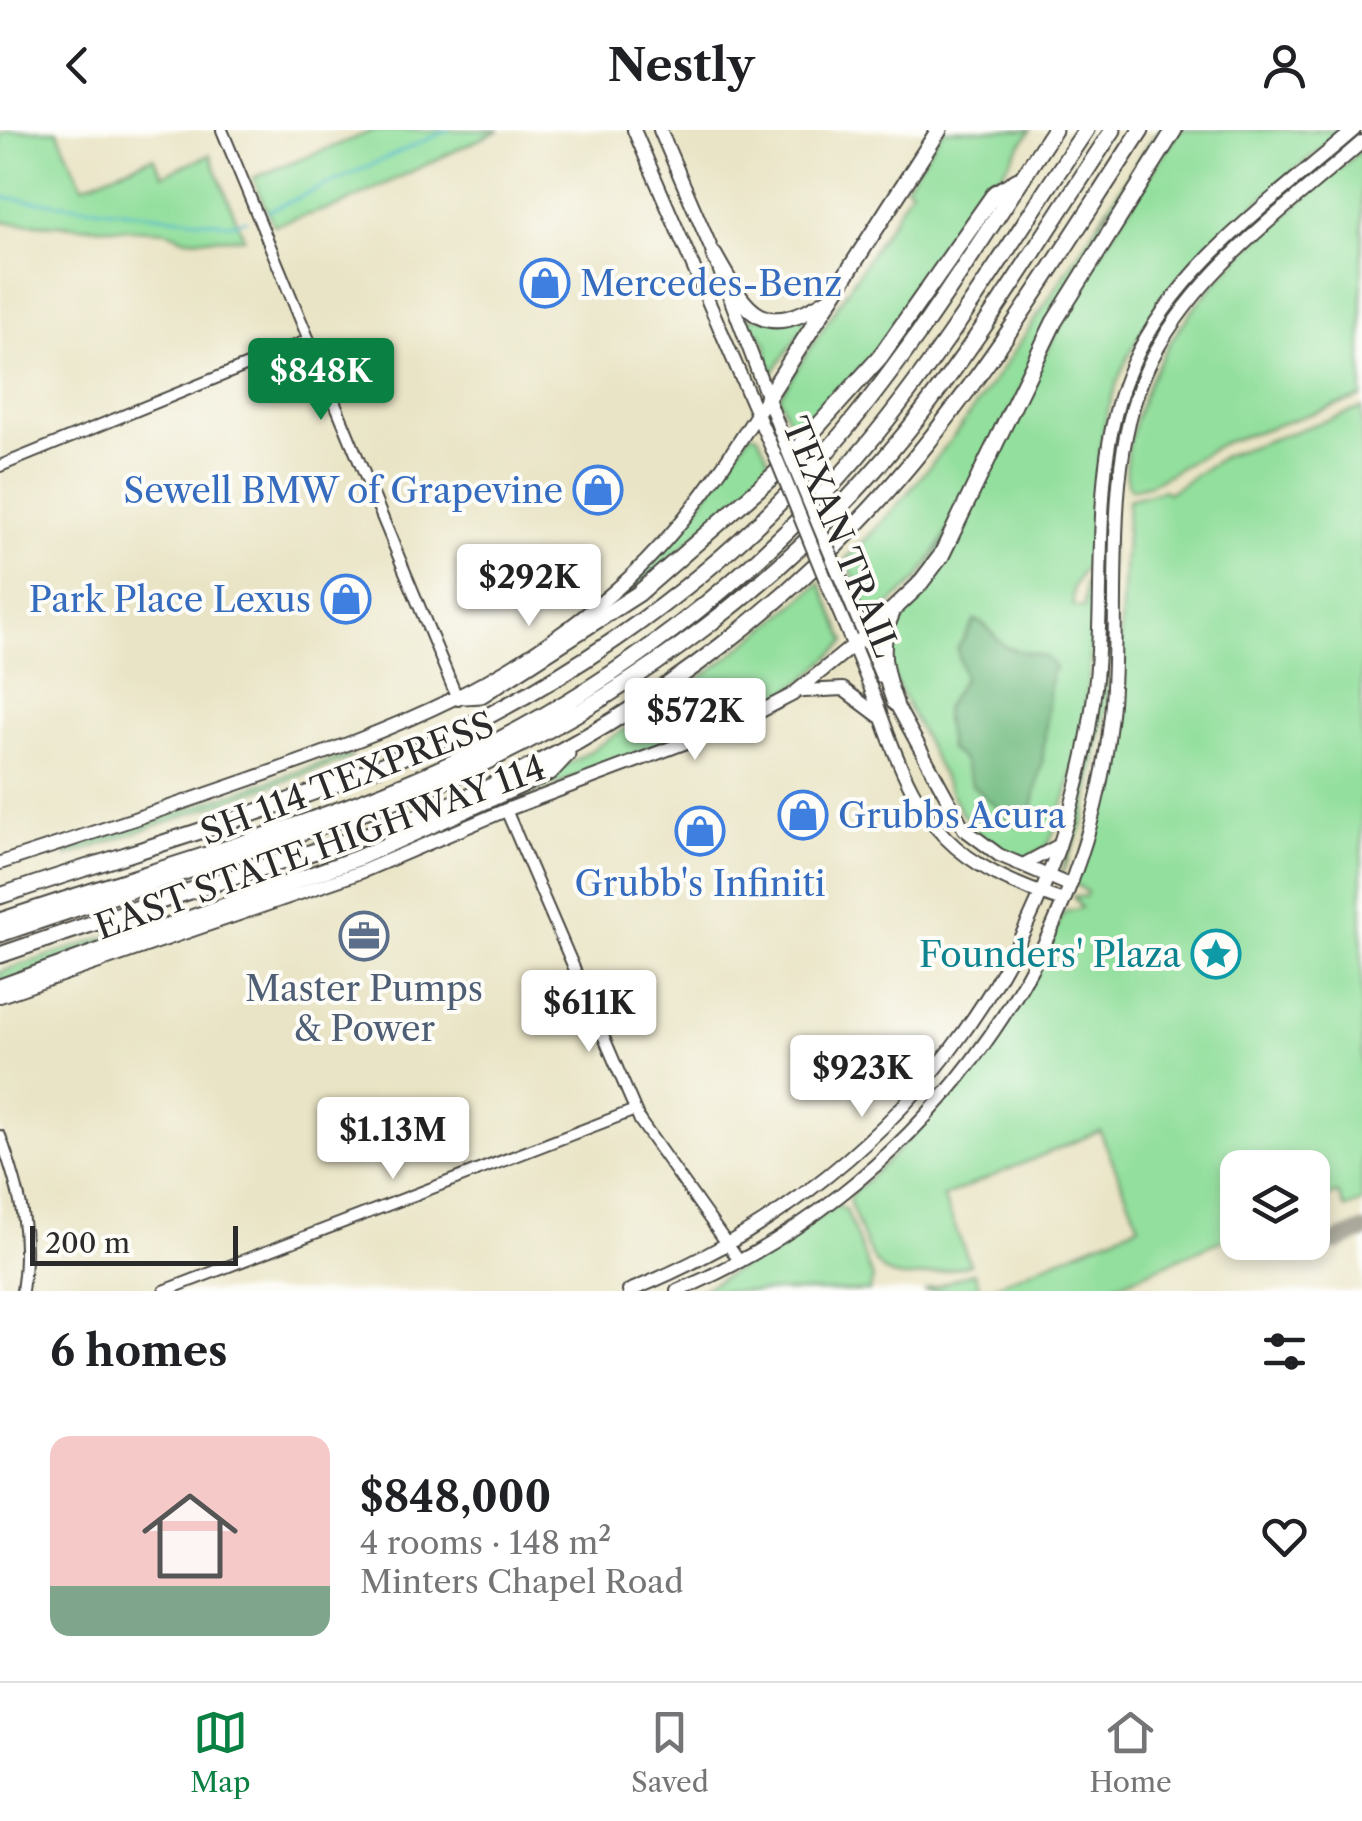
<!DOCTYPE html>
<meta charset="utf-8">
<style>
body{margin:0;font-family:"Libre Caslon Text",serif;background:#f2f2f2;color:#202124;height:100vh;display:flex;flex-direction:column;font-size:38px;white-space:nowrap}
*{box-sizing:border-box;margin:0}
p{font-size:32px;color:#757577}
.icon{flex:none;width:55px;height:55px;fill:none;stroke:currentColor;stroke-width:2;stroke-linecap:round;stroke-linejoin:round}
.map{position:relative;height:1161px;overflow:hidden}
.drawer{display:flex;flex-direction:column;background:#fff;flex:1}
.drawer>*{flex:none}
.controls{position:absolute;left:1220px;top:1020px;display:grid;gap:20px}
.controls a{display:grid;place-items:center;width:110px;height:110px;border-radius:20px;background:#fff;box-shadow:0 5px 15px #0003;font-size:50px}
.scale{position:absolute;left:30px;bottom:25px;width:208px;box-sizing:border-box;padding-left:10px;border:5px solid #2b2b2b;border-top:0;font-size:28px;line-height:35px;white-space:nowrap;color:#2b2b2b;-webkit-text-stroke:8px #fdfcf7;paint-order:stroke}
.price{position:absolute;translate:-50% -85px;padding:0 22px;border-radius:10px;background:#fff;color:#222;font-size:32px;line-height:65px;filter:drop-shadow(0 2px 5px #0008)}
.price::after{content:'';position:absolute;left:50%;top:60px;width:30px;height:22px;margin-left:-15px;background:inherit;clip-path:polygon(0 0,100% 0,50% 100%)}
.price.selected{background:#0b8043;color:#fff}
ul{padding:0;list-style:none}
li{display:flex;align-items:center;gap:30px;height:250px;padding:0 50px}
li span{display:grid;place-items:center;flex:none;width:280px;height:200px;border-radius:20px;color:#555}
li>.icon{margin-inline-start:auto}
span .icon{width:120px;height:120px;fill:#fffc;stroke-width:1}
li b{font-size:42px}
h2{display:flex;justify-content:space-between;align-items:center;height:120px;padding:0 50px;font-size:42px}
header{display:flex;justify-content:space-between;align-items:center;height:130px;padding:0 50px;background:#fff;font-size:45px;font-weight:800}
.tabs{display:flex;justify-content:space-around;align-items:center;height:140px;border-top:2px solid #e0e0e0;background:#fff;font-size:28px;color:#757577}
.tabs a{display:grid;justify-items:center;gap:5px}
.tabs .selected{color:#0b8043}
.map>svg:first-child{display:block}
.green{fill:#93df9d;stroke:#5f8564;stroke-width:2.5}
.forest{fill:#76be84;stroke:#507458;stroke-width:2.5}
.lines{fill:none;stroke-linecap:round;stroke-linejoin:round}
.stream{stroke:#4eb7cc;stroke-width:2.5}
.taxiway{stroke:#8a8878;stroke-width:18}
.minor-casing{stroke:#484742;stroke-width:14}
.major-casing{stroke:#484742;stroke-width:16}
.highway-casing{stroke:#484742;stroke-width:19}
.minor{stroke:#fff;stroke-width:10}
.major{stroke:#fff;stroke-width:12}
.highway{stroke:#fff;stroke-width:15}
.major-bridge-casing{stroke:#484742;stroke-width:16;stroke-linecap:butt}
.major-bridge{stroke:#fff;stroke-width:12}
.labels{text-anchor:middle;dominant-baseline:central;stroke-width:8;stroke-linejoin:round;paint-order:stroke}
.shop-label{font-size:35px;fill:#366cbe;stroke:#fdfcf7;text-anchor:start}
.street-label{font-size:35px;fill:#2b2b2b;stroke:#fdfcf7}
.culture-label{font-size:35px;fill:#0d838f;stroke:#fdfcf7;text-anchor:end}
.service-label{font-size:35px;fill:#4e5e75;stroke:#fdfcf7}
</style>
<header><svg class="icon" aria-label="back" viewBox="0 0 24 24"><path d="M15 5l-7 7 7 7"/></svg>Nestly<svg class="icon" aria-label="person" viewBox="0 0 24 24"><circle cx="12" cy="8" r="4"/><path d="M4 21q1-7 8-7t8 7"/></svg></header>
<div class="map">
<svg width="1362" height="1161" viewBox="0 0 1362 1161">
<rect width="100%" height="100%" fill="#fdfcf7"/>
<filter id="ink" filterUnits="userSpaceOnUse"><feTurbulence type="fractalNoise" baseFrequency=".01" numOctaves="2"/><feDisplacementMap in="SourceGraphic" scale="20" xChannelSelector="R" yChannelSelector="G"/><feConvolveMatrix kernelMatrix="1 2 1 2 8 2 1 2 1" color-interpolation-filters="sRGB"/></filter>
<filter id="wash" filterUnits="userSpaceOnUse"><feTurbulence type="fractalNoise" baseFrequency=".0048" numOctaves="4" result="noise"/><feDisplacementMap in="SourceGraphic" scale="40" xChannelSelector="R" yChannelSelector="G"/><feGaussianBlur stdDeviation="2.25" result="paint"/><feColorMatrix in="noise" values="0 0 0 0 0 0 0 0 0 0 0 0 0 0 0 0 0 1.4 0 .05"/><feComposite in="paint" operator="in"/></filter>
<g filter="url(#wash)">
<rect width="100%" height="100%" fill="#e9e4c5"/>
<path class="green" d="M 10,0 L 57,0 L 83,56 L 153,27 L 163,45 L 210,25 L 244,108 L 186,109 L 167,101 L 0,92 L 0,4 Z
M 375,0 L 499,0 L 341,75 L 273,95 L 253,48 Z
M 943,0 L 1031,0 L 902,190 L 797,311 L 779,267 L 893,89 L 911,60 L 906,55 Z
M 1158,0 L 1170,0 L 1117,79 L 1110,78 L 1102,92 L 1107,96 L 953,393 L 918,449 L 872,491 L 846,429 C 967,312 1064,143 1158,0 Z
M 1179,0 L 1342,0 C 1253,78 1147,152 1111,270 C 1094,324 1097,382 1095,438 L 1083,440 L 1073,458 L 1073,476 L 1084,478 L 1085,452 L 1095,447 C 1092,537 1085,634 1047,717 L 1026,728 L 1002,720 L 983,708 L 960,681 L 893,546 C 882,512 894,487 916,463 L 1097,128 Z
M 1362,19 L 1362,267 L 1223,313 L 1151,354 L 1131,359 C 1122,345 1127,322 1131,307 C 1160,177 1267,103 1362,19 Z
M 746,188 L 810,188 L 770,246 L 766,213 Z
M 1362,278 L 1362,1072 L 1345,1079 L 1338,1063 L 1313,1073 L 1312,1038 L 1238,1038 L 1237,1104 L 1103,1161 L 924,1161 L 974,1142 L 982,1161 L 1139,1095 L 1100,1001 L 943,1067 L 970,1134 C 879,1161 878,1150 849,1070 L 852,1064 C 942,983 1014,894 1064,782 L 1081,778 L 1073,766 L 1085,767 L 1087,762 L 1074,753 L 1101,669 L 1115,602 L 1128,370 L 1163,360 L 1168,363 L 1224,326 Z
M 750,303 L 758,305 L 772,337 L 635,460 L 605,477 L 681,401 Z
M 1111,372 L 1107,571 L 1084,692 L 1061,745 L 1085,655 L 1103,514 Z
M 820,453 L 846,512 L 809,546 L 768,574 L 490,679 C 611,613 716,543 820,453 Z
M 347,625 L 352,628 L 67,726 L 65,720 Z
M 127,800 L 129,805 L 0,853 L 0,842 Z
M 837,1075 L 846,1080 L 873,1149 L 869,1161 L 698,1161 L 764,1125 Z"/>
<path class="forest" d="M 975,490 C 990,494 993,508 1005,516 C 1021,526 1047,518 1055,539 L 1051,544 L 1042,634 L 1028,695 L 1017,695 L 972,655 L 963,630 L 949,619 L 944,579 L 964,548 L 957,519 Z"/>
<g class="lines">
<path class="stream" d="M 0,67 L 232,94 L 246,90
M 269,81 L 448,0"/>
<path class="taxiway" d="M 1335,1112 L 1362,1101"/>
</g>
</g>
<g filter="url(#ink)">
<g class="lines">
<g class="minor-casing">
<path id="minor" d="M 222,0 L 458,570
M 0,336 L 309,210
M 506,680 L 640,991 L 740,1132
M 0,1006 C 20,1060 31,1103 22,1161
M 164,1161 L 635,980"/>
</g>
<g class="major-casing">
<path id="major" d="M 634,0 L 777,330
M 660,0 L 714,125 L 787,319
M 836,437 L 882,547
M 825,448 C 845,496 866,543 883,591 C 922,700 952,734 1063,771
M 804,561 L 843,559 L 879,586
M 891,565 L 964,699 L 999,725 L 1069,755
M 0,733 C 84,706 168,678 251,649 C 398,597 512,556 629,448 C 684,397 728,331 767,268
M 1023,735 L 1058,716
M 0,866 L 361,742 L 506,680 L 740,592 L 792,565 L 866,505
M 629,1161 C 891,1056 1065,832 1096,549 C 1106,447 1089,331 1132,235 C 1177,136 1274,69 1354,0
M 677,1161 C 909,1065 1086,836 1111,585 C 1122,476 1101,341 1146,241 C 1189,145 1285,80 1362,12"/>
</g>
<g class="highway-casing">
<path id="highway" d="M 714,125 C 747,183 760,212 828,170
M 767,268 L 939,0
M 891,485 C 877,516 884,543 895,573
M 866,505 L 918,456 L 941,426 L 1054,192 L 1174,0
M 465,566 L 481,565 L 638,464 L 774,345 L 880,227 L 995,63 L 1018,50
M 0,766 C 124,724 252,688 373,639 C 542,571 702,464 822,327 C 911,226 980,111 1054,0
M 0,791 C 153,739 316,698 463,628 C 612,557 748,453 856,328 C 943,226 1011,111 1086,0
M 0,804 C 93,772 186,741 279,710 C 343,688 409,668 471,639 C 636,562 788,448 904,305 C 981,209 1045,102 1113,0
M 0,825 C 93,793 186,762 280,732 C 345,712 410,693 472,665 C 647,587 809,463 928,312 C 1006,214 1072,105 1141,0
M 0,857 L 358,728 L 550,642 L 567,624"/>
</g>
<use href="#minor" class="minor"/>
<use href="#major" class="major"/>
<use href="#highway" class="highway"/>
<g class="major-bridge-casing">
<path id="major-bridge" d="M 787,319 L 836,437
M 777,330 L 825,448"/>
</g>
<use href="#major-bridge" class="major-bridge"/>
</g>
</g>
<defs>
<g id="shop-ring" transform="scale(2.5)"><circle r="9.5" fill="#fdfcf7" stroke="#3f7fe0" stroke-width="1.5"/><path d="M-5-2.5h2.3a2.7 3.5 0 0 1 5.4 0H5L5.5 6h-11ZM-1.5-2.5h3a1.5 2.3 0 0 0-3 0Z" fill="#3f7fe0"/></g>
<g id="office-ring" transform="scale(2.5)"><circle r="9.5" fill="#fdfcf7" stroke="#5c6f8a" stroke-width="1.5"/><path d="M-6-3h4V-5.5h4V-3h4V5H-6ZM-1-4.5V-3h2v-1.5ZM-6 0V1H6V0Z" fill="#5c6f8a"/></g>
<g id="sight-ring" transform="scale(2.5)"><circle r="9.5" fill="#fdfcf7" stroke="#0f9aa8" stroke-width="1.5"/><path d="M0-6L1.8-2.2L6-1.7L2.9 1.2L3.7 5.4L0 3.3L-3.7 5.4L-2.9 1.2L-6-1.7L-1.8-2.2Z" fill="#0f9aa8"/></g>
</defs>
<g fill-rule="evenodd">
<use href="#shop-ring" x="545" y="153"/>
<use href="#shop-ring" x="598" y="360"/>
<use href="#shop-ring" x="346" y="469"/>
<use href="#shop-ring" x="803" y="685"/>
<use href="#shop-ring" x="700" y="701"/>
<use href="#office-ring" x="364" y="806"/>
<use href="#sight-ring" x="1216" y="824"/>
</g>
<g class="labels">
<g class="shop-label">
<text x="580" y="153">Mercedes-Benz</text>
<text x="563" y="360" text-anchor="end">Sewell BMW of Grapevine</text>
<text x="311" y="469" text-anchor="end">Park Place Lexus</text>
<text x="838" y="685">Grubbs Acura</text>
<text x="700" y="753" text-anchor="middle">Grubb's Infiniti</text>
</g>
<g class="street-label">
<text transform="translate(841 407) rotate(68)">TEXAN TRAIL</text>
<text transform="translate(347 648) rotate(-21)">SH 114 TEXPRESS</text>
<text transform="translate(320 717) rotate(-20)">EAST STATE HIGHWAY 114</text>
</g>
<g class="culture-label">
<text x="1181" y="824">Founders' Plaza</text>
</g>
<g class="service-label">
<text x="364" y="858">Master Pumps<tspan x="364" dy="40">&amp; Power</tspan></text>
</g>
</g>
</svg>
<div class="controls">
<a><svg class="icon" aria-label="layers" viewBox="0 0 24 24"><path d="M12 4l9 5-9 5-9-5zM3 14l9 5 9-5"/></svg></a>
</div>
<div class="scale">200 m</div>
<b class="price selected" style="left:321px;top:293px">$848K</b>
<b class="price" style="left:529px;top:499px">$292K</b>
<b class="price" style="left:695px;top:633px">$572K</b>
<b class="price" style="left:589px;top:925px">$611K</b>
<b class="price" style="left:862px;top:990px">$923K</b>
<b class="price" style="left:393px;top:1052px">$1.13M</b>
</div>
<section class="drawer">
<h2>6 homes<svg class="icon" aria-label="filters" viewBox="0 0 24 24"><path d="M4 7h16M4 17h16"/><circle cx="9" cy="7" r="2"/><circle cx="15" cy="17" r="2"/></svg></h2>
<ul>
<li><span style="background:linear-gradient(#f6c9c9 75%,#7fa58c 0)"><svg class="icon" aria-label="home" viewBox="0 0 24 24"><path d="M3 11l9-7 9 7M6 9v11h12V9"/></svg></span><div><b>$848,000</b><p>4 rooms · 148 m²</p><p>Minters Chapel Road</p></div><svg class="icon" aria-label="heart" viewBox="0 0 24 24"><path d="M12 20l-8-8c-3-5 5-10 8-4 3-6 11-1 8 4z"/></svg></li>
</ul>
</section>
<nav class="tabs">
<a class="selected"><svg class="icon" aria-label="map" viewBox="0 0 24 24"><path d="M3 6l6-2 6 2 6-2v14l-6 2-6-2-6 2zM9 4v14M15 6v14"/></svg>Map</a>
<a><svg class="icon" aria-label="saved" viewBox="0 0 24 24"><path d="M7 4h10v16l-5-4-5 4z"/></svg>Saved</a>
<a><svg class="icon" aria-label="home" viewBox="0 0 24 24"><path d="M3 11l9-7 9 7M6 9v11h12V9"/></svg>Home</a>
</nav>
